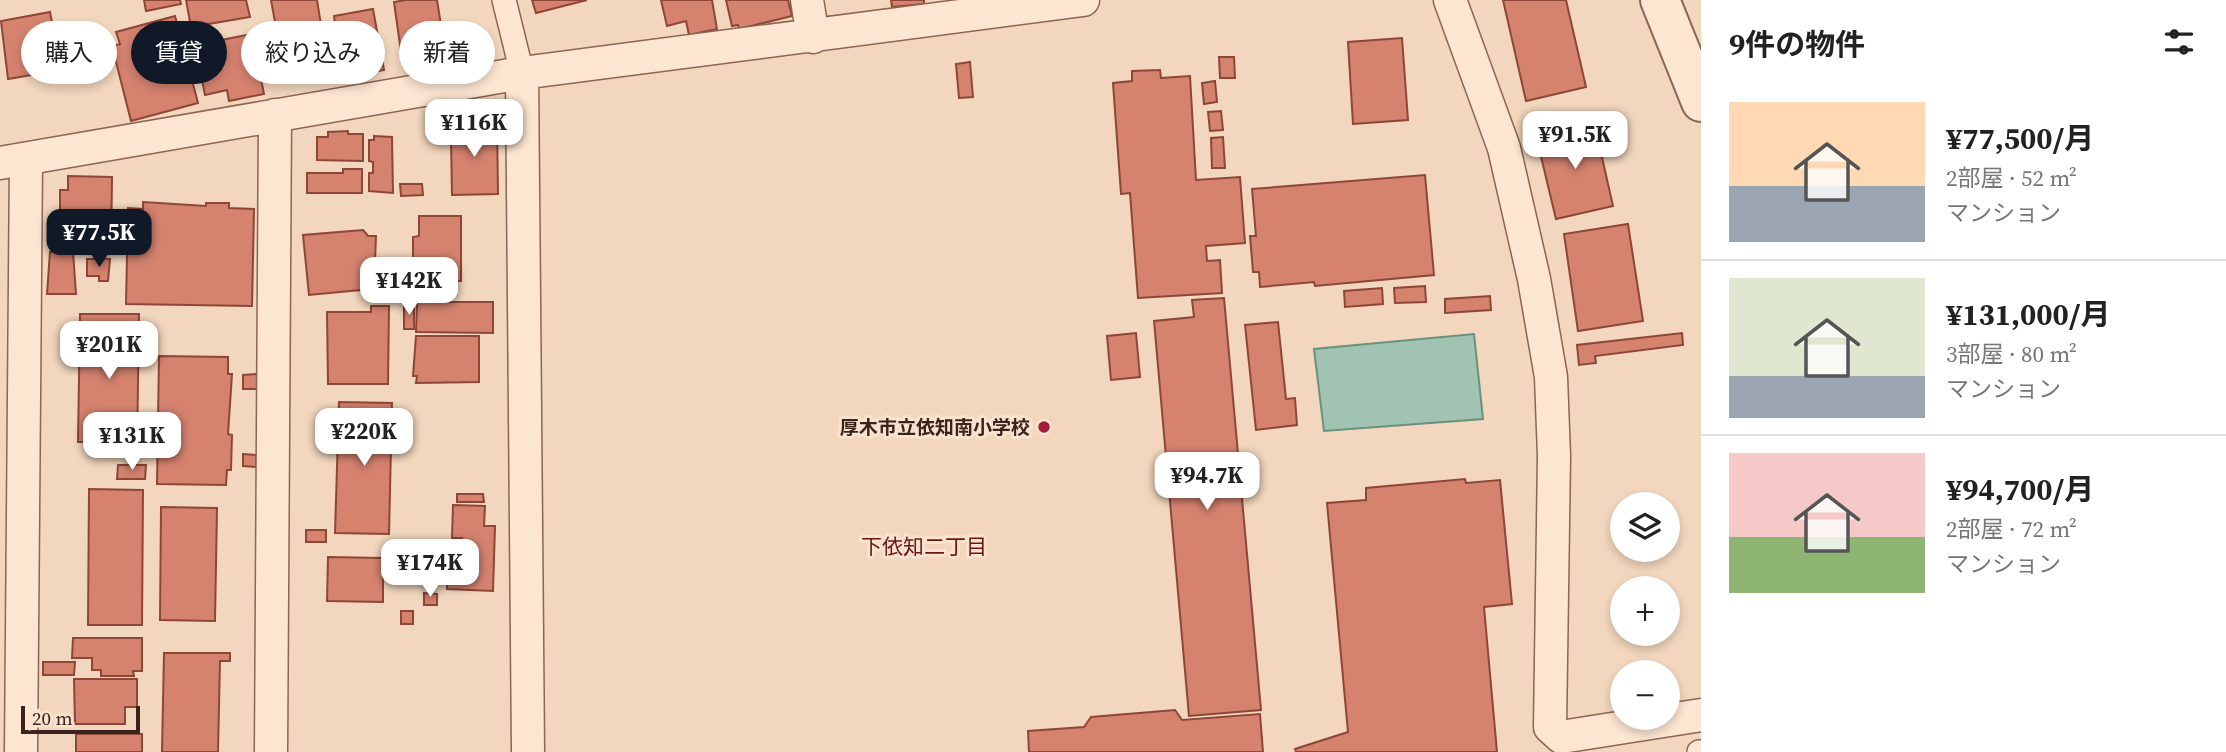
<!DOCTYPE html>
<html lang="ja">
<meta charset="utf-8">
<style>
body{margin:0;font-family:"Source Serif 4","Noto Sans JP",serif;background:#f6f6f6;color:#222;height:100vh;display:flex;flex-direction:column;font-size:26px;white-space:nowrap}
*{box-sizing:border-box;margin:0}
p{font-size:23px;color:#767676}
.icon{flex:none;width:38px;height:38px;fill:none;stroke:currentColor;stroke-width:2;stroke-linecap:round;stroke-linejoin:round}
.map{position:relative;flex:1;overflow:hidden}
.side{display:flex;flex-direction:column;background:#fff;width:525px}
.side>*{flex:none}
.guide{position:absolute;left:21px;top:21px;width:665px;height:63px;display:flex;gap:14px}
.tools{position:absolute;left:1610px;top:492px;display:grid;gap:14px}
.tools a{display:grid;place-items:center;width:70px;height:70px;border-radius:50%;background:#fff;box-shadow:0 4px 10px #0003;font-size:35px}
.scale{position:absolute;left:21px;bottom:18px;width:119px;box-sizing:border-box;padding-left:7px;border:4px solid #3a231b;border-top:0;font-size:19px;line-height:24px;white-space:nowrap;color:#3a231b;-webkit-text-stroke:5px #f9e2ce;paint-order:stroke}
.price{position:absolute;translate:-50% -60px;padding:0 16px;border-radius:14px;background:#fff;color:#222;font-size:23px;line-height:46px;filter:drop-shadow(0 2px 4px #0008)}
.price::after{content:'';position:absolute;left:50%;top:42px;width:21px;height:16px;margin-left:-10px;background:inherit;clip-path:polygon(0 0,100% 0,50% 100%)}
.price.selected{background:#111827;color:#fff}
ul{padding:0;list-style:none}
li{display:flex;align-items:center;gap:21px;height:175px;padding:0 28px}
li+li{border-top:2px solid #e0e0e0}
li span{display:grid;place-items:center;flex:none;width:196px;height:140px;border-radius:0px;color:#555}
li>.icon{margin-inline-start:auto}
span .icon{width:84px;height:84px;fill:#fffc;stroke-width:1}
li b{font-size:30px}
h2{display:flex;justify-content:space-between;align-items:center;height:84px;padding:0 28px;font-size:30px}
.chip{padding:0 24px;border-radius:32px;background:#fff;box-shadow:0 4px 10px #0003;font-size:24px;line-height:63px}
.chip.selected{background:#111827;color:#fff}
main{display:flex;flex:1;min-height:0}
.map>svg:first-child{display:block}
.water{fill:#a1c3b1;stroke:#68927e;stroke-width:2}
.building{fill:#d5826f;stroke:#8e4637;stroke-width:2}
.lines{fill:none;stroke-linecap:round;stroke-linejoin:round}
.pedestrian-casing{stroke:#8c6554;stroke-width:26}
.minor-casing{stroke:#8c6554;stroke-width:35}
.tertiary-casing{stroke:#8c6554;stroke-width:42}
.pedestrian{stroke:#fce6d1;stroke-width:23}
.minor{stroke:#fce6d1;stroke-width:32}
.tertiary{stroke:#fce6d1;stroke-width:38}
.poi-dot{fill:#a21e3d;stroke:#f9e2ce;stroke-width:2.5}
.labels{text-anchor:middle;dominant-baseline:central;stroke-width:6;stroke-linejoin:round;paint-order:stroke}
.poi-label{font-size:19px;font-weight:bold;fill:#3a231b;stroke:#f9e2ce;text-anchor:end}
.neighbourhood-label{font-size:21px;fill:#6b1517;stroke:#f9e2ce}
</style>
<main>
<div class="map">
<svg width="1701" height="752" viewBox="0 0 1701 752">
<rect width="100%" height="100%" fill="#f2d6bd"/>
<path class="water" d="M 1474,334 L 1483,419 L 1324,431 L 1314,349 Z"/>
<path class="building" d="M 144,0 L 180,0 L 181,4 L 146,11 Z
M 186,0 L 246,0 L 250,17 L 191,27 Z
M 271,0 L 317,0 L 327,62 L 283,66 Z
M 406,0 L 437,0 L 447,63 L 409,68 L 406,51 L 401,52 L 394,2 Z
M 532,0 L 587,0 L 536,13 Z
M 661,0 L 712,0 L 717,29 L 689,35 L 686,21 L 667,26 Z
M 726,0 L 788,0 L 792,16 L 739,29 L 738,25 L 732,26 Z
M 891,0 L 924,0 L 924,4 L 892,7 Z
M 1503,0 L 1566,0 L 1586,87 L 1526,101 Z
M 373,9 L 384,70 L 347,77 L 346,68 L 350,68 L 342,31 L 336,31 L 334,16 Z
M 50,12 L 54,33 L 63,31 L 66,49 L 58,50 L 61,70 L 8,79 L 1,21 Z
M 175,16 L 198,103 L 131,121 L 112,46 L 120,44 L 116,32 Z
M 252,34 L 264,94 L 229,101 L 227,90 L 205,95 L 195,45 Z
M 1402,38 L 1408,120 L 1353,124 L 1348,42 Z
M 1219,57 L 1234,57 L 1235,78 L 1220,78 Z
M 970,62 L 973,97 L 959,98 L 956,64 Z
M 1160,70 L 1161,78 L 1190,76 L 1196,180 L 1240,177 L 1245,243 L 1206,246 L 1207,261 L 1220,260 L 1222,293 L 1138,298 L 1130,193 L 1121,194 L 1113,83 L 1132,81 L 1132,71 Z
M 1215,81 L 1217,102 L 1204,104 L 1202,83 Z
M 1221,111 L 1223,130 L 1210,131 L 1208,112 Z
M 1594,122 L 1613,206 L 1556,219 L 1536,136 Z
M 497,124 L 498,194 L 452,195 L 451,142 L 446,142 L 446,125 Z
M 348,131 L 348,134 L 363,134 L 363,161 L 317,160 L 317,137 L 328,137 L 328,132 Z
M 374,136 L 392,137 L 393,193 L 369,191 L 369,173 L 373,173 L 373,162 L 369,161 L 369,140 L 374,140 Z
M 1223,137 L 1225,168 L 1212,168 L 1211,138 Z
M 343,169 L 362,169 L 362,193 L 307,193 L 307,173 L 343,173 Z
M 1425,175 L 1434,275 L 1315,286 L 1314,282 L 1260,287 L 1259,272 L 1253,272 L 1250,236 L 1256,236 L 1252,189 Z
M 68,176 L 112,177 L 111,252 L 68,252 L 68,235 L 60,235 L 60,190 L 68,190 Z
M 400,184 L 422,184 L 423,195 L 401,196 Z
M 143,202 L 206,206 L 206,203 L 229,203 L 229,208 L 254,209 L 252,306 L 126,304 L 128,208 L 143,209 Z
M 419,216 L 461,216 L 461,281 L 419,281 L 419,261 L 413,262 L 413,237 L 419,236 Z
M 1628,224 L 1643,321 L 1578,331 L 1564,234 Z
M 363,230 L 368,236 L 376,236 L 375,261 L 369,262 L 371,289 L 309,295 L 303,235 Z
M 50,252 L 73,252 L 76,294 L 47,294 Z
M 87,259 L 110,259 L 108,281 L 99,281 L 99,276 L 87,276 Z
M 1425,286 L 1426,302 L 1395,303 L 1394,288 Z
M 1382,288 L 1383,304 L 1345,307 L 1344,291 Z
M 1490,296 L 1491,310 L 1445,313 L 1445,299 Z
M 1224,298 L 1261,710 L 1189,716 L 1154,321 L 1194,317 L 1192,300 Z
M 417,302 L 493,302 L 493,333 L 416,332 Z
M 404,305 L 414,305 L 414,329 L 404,329 Z
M 371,306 L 389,306 L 388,384 L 328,384 L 327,312 L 371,312 Z
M 80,314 L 139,314 L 137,451 L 100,451 L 100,442 L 78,442 Z
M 1278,322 L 1286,399 L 1295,398 L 1297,425 L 1256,430 L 1245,325 Z
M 1136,333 L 1140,377 L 1111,380 L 1107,336 Z
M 1682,333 L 1683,345 L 1595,356 L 1596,363 L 1579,365 L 1577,345 Z
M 416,336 L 479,336 L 479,382 L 416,383 L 417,376 L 413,376 Z
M 159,356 L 228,357 L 228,374 L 232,374 L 228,434 L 232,435 L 231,470 L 227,470 L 226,485 L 157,484 Z
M 257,374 L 257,389 L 243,389 L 243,375 Z
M 339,402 L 392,403 L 389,534 L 335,533 Z
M 243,454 L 256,455 L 256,467 L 243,466 Z
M 118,465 L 146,465 L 145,479 L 117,479 Z
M 1465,479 L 1466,483 L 1500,480 L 1512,604 L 1484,607 L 1497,752 L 1296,752 L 1295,749 L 1348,732 L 1327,503 L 1366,500 L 1366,488 Z
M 89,489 L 143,490 L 142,625 L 88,625 Z
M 457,494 L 483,494 L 484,502 L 457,502 Z
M 453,505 L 485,506 L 484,526 L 495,526 L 493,591 L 447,589 L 449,542 L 463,542 L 462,538 L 452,538 Z
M 161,507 L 217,508 L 215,621 L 160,620 Z
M 306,530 L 326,530 L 326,542 L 306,542 Z
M 328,557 L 383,558 L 383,602 L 327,601 Z
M 424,593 L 437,594 L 437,605 L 424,605 Z
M 401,611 L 413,611 L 413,624 L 401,624 Z
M 73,638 L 142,638 L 142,671 L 133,671 L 134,676 L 101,676 L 101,670 L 92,670 L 92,658 L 72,658 Z
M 164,653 L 230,653 L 230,661 L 220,661 L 218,752 L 162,752 Z
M 43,662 L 75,662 L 74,675 L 43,675 Z
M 74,679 L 137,679 L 137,707 L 125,707 L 125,724 L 75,724 Z
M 1175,710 L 1182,720 L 1260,714 L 1263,752 L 1029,752 L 1028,731 L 1084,727 L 1091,717 Z
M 76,734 L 142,734 L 142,752 L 76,752 Z"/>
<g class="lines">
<g class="pedestrian-casing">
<path id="pedestrian" d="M 504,0 L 522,73
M 1699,752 L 1701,752"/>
</g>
<g class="minor-casing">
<path id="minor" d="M 807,0 L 813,37
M 1450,0 L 1504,148 L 1534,279 L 1551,377 L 1554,456 L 1550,727 L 1561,737 L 1701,715
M 522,73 L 528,752
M 0,163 L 522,73 L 1083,0
M 21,752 L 26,159
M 271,752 L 275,115"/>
</g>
<g class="tertiary-casing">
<path id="tertiary" d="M 1660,0 L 1701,102"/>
</g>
<use href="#pedestrian" class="pedestrian"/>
<use href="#minor" class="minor"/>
<use href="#tertiary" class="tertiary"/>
</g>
<circle class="poi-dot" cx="1044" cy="427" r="7"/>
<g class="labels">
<g class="poi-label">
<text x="1030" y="427">厚木市立依知南小学校</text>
</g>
<g class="neighbourhood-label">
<text x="924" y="546">下依知二丁目</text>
</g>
</g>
</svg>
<div class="tools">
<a><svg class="icon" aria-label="layers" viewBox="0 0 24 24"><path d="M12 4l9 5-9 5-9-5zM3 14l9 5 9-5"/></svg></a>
<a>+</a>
<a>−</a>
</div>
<div class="scale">20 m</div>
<b class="price" style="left:474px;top:159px">¥116K</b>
<b class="price" style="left:1575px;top:171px">¥91.5K</b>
<b class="price selected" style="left:99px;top:269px">¥77.5K</b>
<b class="price" style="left:409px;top:317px">¥142K</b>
<b class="price" style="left:109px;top:381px">¥201K</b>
<b class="price" style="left:364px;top:468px">¥220K</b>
<b class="price" style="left:132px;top:472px">¥131K</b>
<b class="price" style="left:1207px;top:512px">¥94.7K</b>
<b class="price" style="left:430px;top:599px">¥174K</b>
<div class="guide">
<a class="chip">購入</a>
<a class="chip selected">賃貸</a>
<a class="chip">絞り込み</a>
<a class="chip">新着</a>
</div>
</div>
<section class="side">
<h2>9件の物件<svg class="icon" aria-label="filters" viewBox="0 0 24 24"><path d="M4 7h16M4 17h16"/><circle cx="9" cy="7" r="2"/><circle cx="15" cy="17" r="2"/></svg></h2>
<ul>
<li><span style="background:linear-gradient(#ffd9b3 60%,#9aa5b1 0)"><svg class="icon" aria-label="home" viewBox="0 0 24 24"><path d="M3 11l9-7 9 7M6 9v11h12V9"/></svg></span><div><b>¥77,500/月</b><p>2部屋 · 52 m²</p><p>マンション</p></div></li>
<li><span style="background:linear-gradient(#dfe7d0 70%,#9aa5b1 0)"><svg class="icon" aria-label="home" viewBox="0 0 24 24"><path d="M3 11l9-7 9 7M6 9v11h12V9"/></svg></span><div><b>¥131,000/月</b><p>3部屋 · 80 m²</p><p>マンション</p></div></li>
<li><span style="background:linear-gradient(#f6c9c9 60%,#8fb573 0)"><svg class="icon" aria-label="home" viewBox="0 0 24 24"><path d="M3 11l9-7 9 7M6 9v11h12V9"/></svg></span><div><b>¥94,700/月</b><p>2部屋 · 72 m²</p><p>マンション</p></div></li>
</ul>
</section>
</main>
